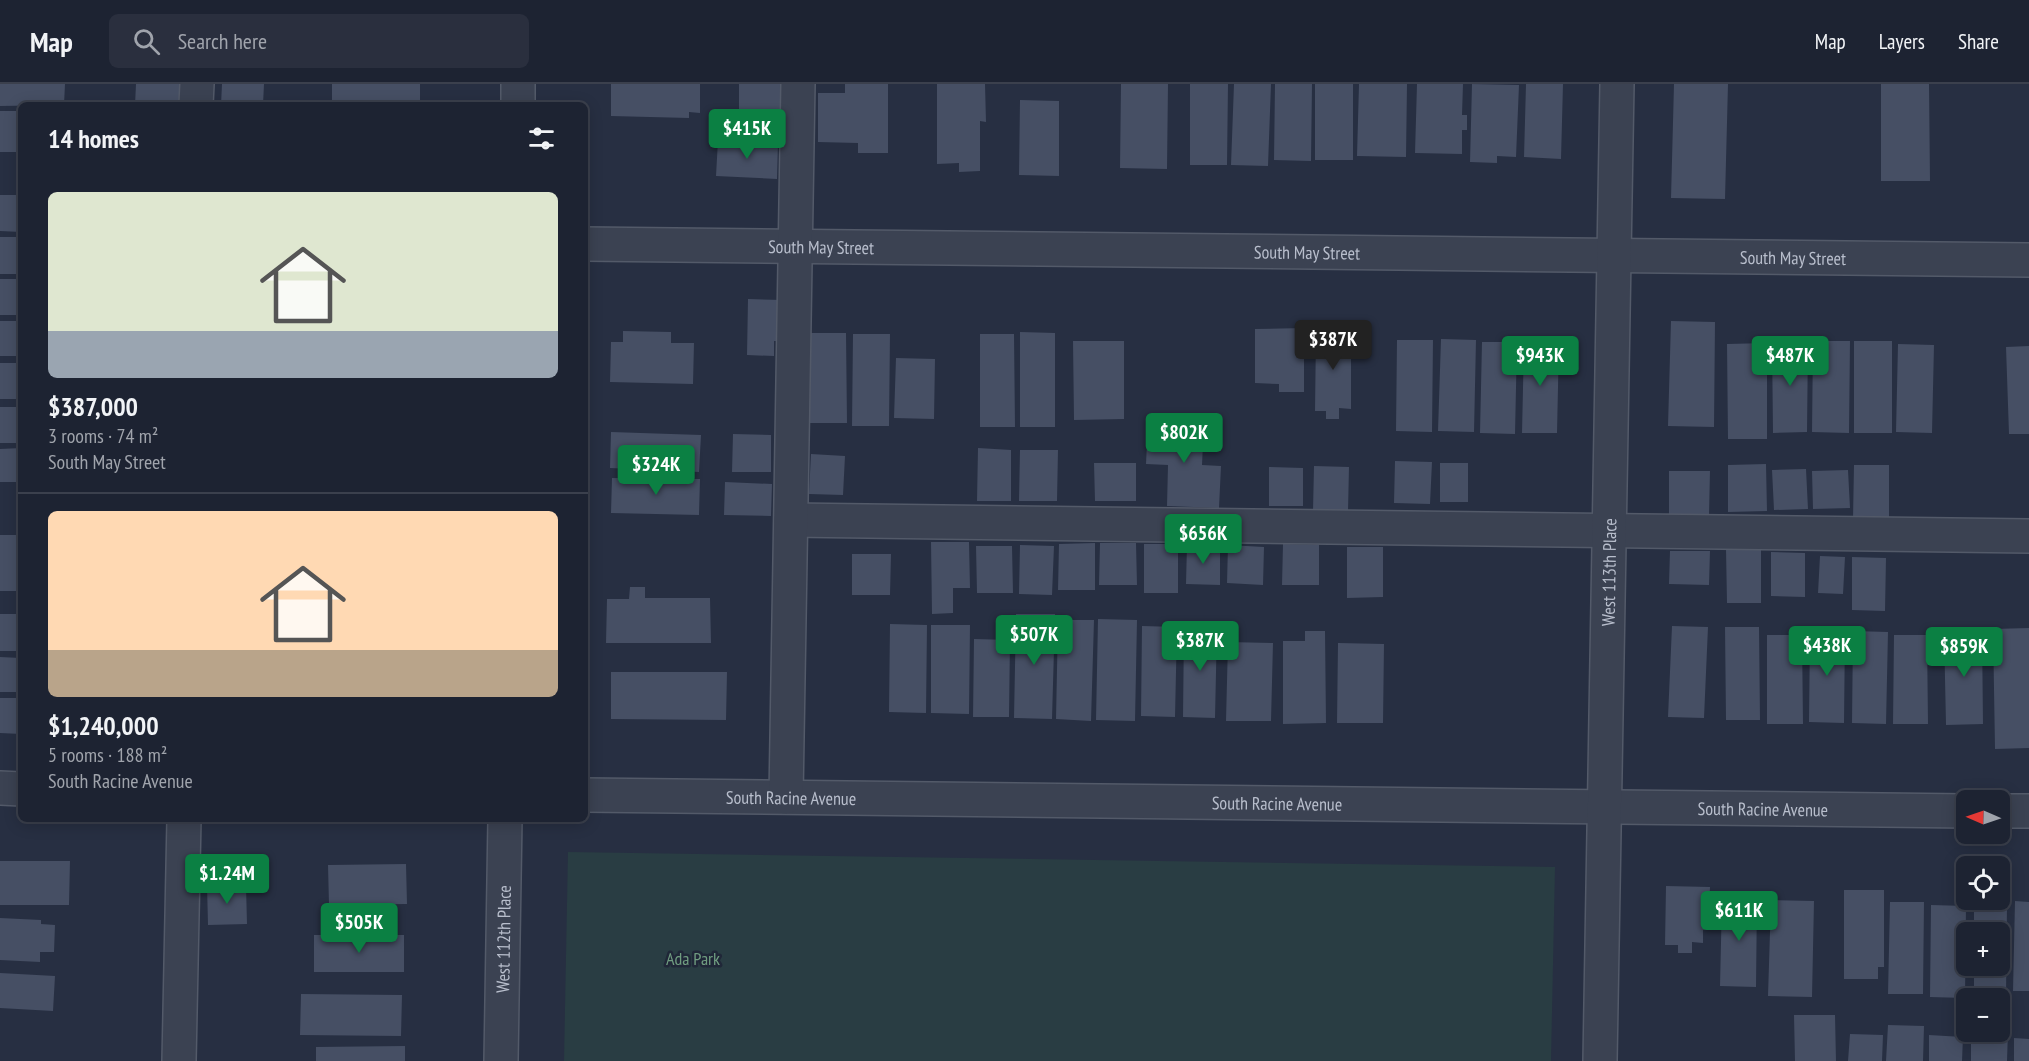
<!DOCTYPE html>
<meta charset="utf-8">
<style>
body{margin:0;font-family:"PT Sans Narrow",sans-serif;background:#2a2f3e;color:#f1f3f6;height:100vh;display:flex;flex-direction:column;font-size:22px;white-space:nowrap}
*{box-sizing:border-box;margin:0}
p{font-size:20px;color:#a0a4ac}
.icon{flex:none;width:33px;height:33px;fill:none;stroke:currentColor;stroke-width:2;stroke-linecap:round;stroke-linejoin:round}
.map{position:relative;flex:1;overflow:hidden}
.details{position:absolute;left:18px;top:18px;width:570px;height:720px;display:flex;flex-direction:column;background:#1d2332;border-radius:9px;box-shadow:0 3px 15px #0003,0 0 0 2px #3b404d}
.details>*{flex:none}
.needle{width:39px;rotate:272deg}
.tools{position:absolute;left:1956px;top:706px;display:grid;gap:12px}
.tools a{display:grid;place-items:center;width:54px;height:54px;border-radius:9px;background:#1d2332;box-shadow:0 3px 15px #0003,0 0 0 2px #3b404d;font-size:30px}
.price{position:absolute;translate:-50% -51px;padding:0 14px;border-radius:6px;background:#0b8043;color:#fff;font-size:20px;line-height:39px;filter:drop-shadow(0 2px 3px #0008)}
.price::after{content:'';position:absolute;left:50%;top:36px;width:18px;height:14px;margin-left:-9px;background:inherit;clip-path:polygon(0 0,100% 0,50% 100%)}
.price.current{background:#222;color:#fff}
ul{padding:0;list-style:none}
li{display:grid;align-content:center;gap:12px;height:318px;padding:0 30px}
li+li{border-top:2px solid #3b404d}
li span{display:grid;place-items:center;height:186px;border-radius:9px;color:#555}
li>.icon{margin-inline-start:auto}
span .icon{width:108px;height:108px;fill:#fffc;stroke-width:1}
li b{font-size:26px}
h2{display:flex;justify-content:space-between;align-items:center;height:72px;padding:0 30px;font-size:26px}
header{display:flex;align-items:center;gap:36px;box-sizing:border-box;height:84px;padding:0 30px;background:#1d2332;border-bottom:2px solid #3b404d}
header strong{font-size:28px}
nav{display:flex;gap:33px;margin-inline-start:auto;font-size:21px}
.search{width:420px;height:54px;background:#2a2f3e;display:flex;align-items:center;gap:15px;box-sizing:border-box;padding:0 21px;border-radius:9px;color:#a0a4ac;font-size:22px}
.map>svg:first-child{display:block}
.green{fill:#293d43}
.building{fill:#464f64}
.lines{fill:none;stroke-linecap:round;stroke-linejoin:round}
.minor-casing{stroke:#535a69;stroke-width:36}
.minor{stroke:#3b4252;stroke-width:33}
.labels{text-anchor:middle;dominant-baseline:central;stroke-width:5;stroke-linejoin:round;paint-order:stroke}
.street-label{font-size:18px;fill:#b8becc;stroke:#202738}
.park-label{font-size:18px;fill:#709d80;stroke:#202738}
</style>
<header>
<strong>Map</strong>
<div class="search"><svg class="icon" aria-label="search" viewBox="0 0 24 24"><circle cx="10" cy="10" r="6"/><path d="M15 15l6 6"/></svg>Search here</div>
<nav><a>Map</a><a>Layers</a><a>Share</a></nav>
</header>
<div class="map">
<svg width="2029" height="977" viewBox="0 0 2029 977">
<rect width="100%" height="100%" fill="#272f42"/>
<path class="green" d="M 568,768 L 1555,783 L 1551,977 L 564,977 Z"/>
<path class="building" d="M 0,0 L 65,0 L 64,21 L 0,22 Z
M 136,0 L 185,0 L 185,21 L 135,21 Z
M 222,0 L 264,0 L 263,21 L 221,21 Z
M 332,0 L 420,0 L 420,21 L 332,21 Z
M 611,0 L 700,0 L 700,29 L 689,28 L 689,34 L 611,32 Z
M 739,0 L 780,0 L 780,33 L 739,32 Z
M 845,0 L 888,0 L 888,69 L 858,69 L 858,59 L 818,58 L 818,9 L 845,9 Z
M 937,0 L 985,0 L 986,38 L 980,37 L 980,87 L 959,88 L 959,79 L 937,80 Z
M 1121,0 L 1168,0 L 1167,85 L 1120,84 Z
M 1190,0 L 1228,0 L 1227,81 L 1190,81 Z
M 1234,0 L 1271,0 L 1268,82 L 1231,81 Z
M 1275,0 L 1312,0 L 1311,77 L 1274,76 Z
M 1315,0 L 1353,0 L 1353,76 L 1315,76 Z
M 1359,0 L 1407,0 L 1406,73 L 1357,72 Z
M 1417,0 L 1463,0 L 1462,31 L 1467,31 L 1467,46 L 1462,46 L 1462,70 L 1415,69 Z
M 1472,0 L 1519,1 L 1516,73 L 1497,72 L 1497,79 L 1470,78 Z
M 1526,0 L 1563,0 L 1561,75 L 1524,73 Z
M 1674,0 L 1728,0 L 1725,115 L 1671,114 Z
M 1881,0 L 1929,0 L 1930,97 L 1881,97 Z
M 1020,16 L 1059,17 L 1059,92 L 1019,91 Z
M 0,27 L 21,27 L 21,68 L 0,68 Z
M 718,56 L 778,59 L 777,95 L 716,92 Z
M 0,111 L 21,111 L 21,148 L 0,147 Z
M 0,153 L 21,153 L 21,190 L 0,190 Z
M 0,195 L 21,195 L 21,231 L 0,231 Z
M 748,215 L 782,216 L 781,257 L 774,257 L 774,272 L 747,271 Z
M 0,237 L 21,237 L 21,272 L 0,272 Z
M 1671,237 L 1715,238 L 1714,343 L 1668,342 Z
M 1341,241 L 1341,246 L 1351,247 L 1351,325 L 1339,324 L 1339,335 L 1326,335 L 1326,327 L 1315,327 L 1316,248 L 1325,248 L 1325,242 Z
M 1304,244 L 1304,308 L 1279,308 L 1279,300 L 1255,299 L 1255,245 Z
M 623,247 L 671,248 L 671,259 L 694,259 L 693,300 L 610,298 L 611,258 L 623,258 Z
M 1020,248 L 1055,249 L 1055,343 L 1020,343 Z
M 810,249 L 846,249 L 847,339 L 810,339 Z
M 853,250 L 890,250 L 889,342 L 852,342 Z
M 980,250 L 1014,250 L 1015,343 L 980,343 Z
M 1441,255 L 1476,256 L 1474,348 L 1438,347 Z
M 1397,256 L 1433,256 L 1432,348 L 1396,347 Z
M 1073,257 L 1124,257 L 1124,335 L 1074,336 Z
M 1813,257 L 1850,257 L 1849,349 L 1812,348 Z
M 1854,257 L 1892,257 L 1892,349 L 1854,349 Z
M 1482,258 L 1517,258 L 1515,350 L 1480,349 Z
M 1524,258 L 1559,258 L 1557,349 L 1522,349 Z
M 1767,259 L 1767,355 L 1728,355 L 1727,260 Z
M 1772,259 L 1808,259 L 1807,348 L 1773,349 Z
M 1898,260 L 1934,261 L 1932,349 L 1896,348 Z
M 2029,262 L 2029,350 L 2009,350 L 2006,263 Z
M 896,274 L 935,275 L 934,335 L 894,334 Z
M 0,279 L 21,279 L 21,315 L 0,315 Z
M 0,323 L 21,323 L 21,359 L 0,359 Z
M 1148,337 L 1204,338 L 1202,381 L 1221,382 L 1219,424 L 1167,422 L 1168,381 L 1146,380 Z
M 611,348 L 701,351 L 699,388 L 610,384 Z
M 733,350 L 771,351 L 771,388 L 732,388 Z
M 21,364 L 21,398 L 0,398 L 0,365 Z
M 978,364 L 1011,366 L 1011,417 L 977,417 Z
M 1020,366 L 1058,366 L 1057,417 L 1019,417 Z
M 811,370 L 845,372 L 843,411 L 809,410 Z
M 1395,377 L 1432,378 L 1430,420 L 1394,419 Z
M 1094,379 L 1136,379 L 1136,417 L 1095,417 Z
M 1440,379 L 1468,379 L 1468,418 L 1440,418 Z
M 1766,380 L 1767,427 L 1728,428 L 1728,381 Z
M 1854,381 L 1889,381 L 1889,435 L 1853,435 Z
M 1314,382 L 1349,383 L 1348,428 L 1313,427 Z
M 1269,383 L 1303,384 L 1303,422 L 1269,422 Z
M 1806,385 L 1808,425 L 1774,426 L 1772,386 Z
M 1848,386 L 1850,424 L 1813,425 L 1812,387 Z
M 1669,387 L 1710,387 L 1709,432 L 1669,432 Z
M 612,394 L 700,395 L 699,431 L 611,429 Z
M 725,398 L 772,400 L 771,432 L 724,431 Z
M 0,451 L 21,451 L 21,507 L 0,507 Z
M 931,458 L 969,458 L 970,504 L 953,504 L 953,529 L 932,530 Z
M 1095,459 L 1095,506 L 1058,506 L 1059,460 Z
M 1100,459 L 1136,459 L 1137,501 L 1099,501 Z
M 1144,460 L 1178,460 L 1178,509 L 1144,509 Z
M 1187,460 L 1220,461 L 1220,501 L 1186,500 Z
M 1283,460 L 1319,461 L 1319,501 L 1282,501 Z
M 1020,461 L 1054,462 L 1052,511 L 1019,510 Z
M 1228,461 L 1264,463 L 1263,501 L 1227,499 Z
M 976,462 L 1012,462 L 1013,509 L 977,509 Z
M 1347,463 L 1383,463 L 1383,513 L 1347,514 Z
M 1761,464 L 1761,519 L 1727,519 L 1726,465 Z
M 1670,467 L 1710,467 L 1709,501 L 1669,500 Z
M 1771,468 L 1805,469 L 1805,513 L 1771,512 Z
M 852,470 L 891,470 L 890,511 L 852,511 Z
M 1820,472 L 1845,473 L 1843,510 L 1818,509 Z
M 1852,473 L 1886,474 L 1885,527 L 1852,526 Z
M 630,503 L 645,503 L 645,514 L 710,514 L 711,559 L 606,559 L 607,515 L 629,515 Z
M 0,530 L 21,530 L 21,567 L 0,567 Z
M 1016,530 L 1055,530 L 1052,635 L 1014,634 Z
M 1098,535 L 1137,536 L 1135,637 L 1096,636 Z
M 1058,536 L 1094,536 L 1091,637 L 1056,635 Z
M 890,540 L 927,541 L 926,629 L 889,628 Z
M 931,541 L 970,541 L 969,630 L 931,629 Z
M 1142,542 L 1177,543 L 1175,633 L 1141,632 Z
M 1672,542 L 1708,543 L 1704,634 L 1668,633 Z
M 1184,543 L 1217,543 L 1215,634 L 1183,633 Z
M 1725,543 L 1759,543 L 1760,636 L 1726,636 Z
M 2029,544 L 2029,664 L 1995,665 L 1993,545 Z
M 1305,547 L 1325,547 L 1326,639 L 1283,640 L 1283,557 L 1305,557 Z
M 1810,547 L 1845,548 L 1844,639 L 1809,638 Z
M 1853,547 L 1888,548 L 1886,640 L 1852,639 Z
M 1982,547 L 1983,640 L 1946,641 L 1944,548 Z
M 1767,551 L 1802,551 L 1803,640 L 1767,640 Z
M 1894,551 L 1927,551 L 1928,640 L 1893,640 Z
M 974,555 L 1010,556 L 1009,633 L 973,633 Z
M 1228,558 L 1273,559 L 1271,637 L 1226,637 Z
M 1338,559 L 1384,560 L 1383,639 L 1337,639 Z
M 0,573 L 21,574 L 21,608 L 0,608 Z
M 611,588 L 727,588 L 726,636 L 611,635 Z
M 0,614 L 21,614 L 21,650 L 0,649 Z
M 0,777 L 70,777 L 69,821 L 0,821 Z
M 406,780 L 407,820 L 329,821 L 328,781 Z
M 207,801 L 246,801 L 247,840 L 208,841 Z
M 1666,802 L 1710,803 L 1708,846 L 1703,846 L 1703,859 L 1692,858 L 1692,869 L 1678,869 L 1678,861 L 1665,861 Z
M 1844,806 L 1884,806 L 1884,883 L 1878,883 L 1878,895 L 1844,895 Z
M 1722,814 L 1757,814 L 1756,903 L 1720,902 Z
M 1771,816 L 1814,817 L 1812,913 L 1768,912 Z
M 2015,817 L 2029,818 L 2029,907 L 2013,907 Z
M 1890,818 L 1924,818 L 1923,910 L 1888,910 Z
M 1974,820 L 2007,820 L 2006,914 L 1974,913 L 1974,882 L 2000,882 L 2000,849 L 1974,849 Z
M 1931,821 L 1966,822 L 1965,914 L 1930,913 Z
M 0,834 L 41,836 L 41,840 L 55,841 L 54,868 L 40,868 L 40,878 L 0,876 Z
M 314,851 L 404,851 L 404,888 L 314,888 Z
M 0,889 L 55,892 L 53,927 L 0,924 Z
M 301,910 L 402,911 L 401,952 L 300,951 Z
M 1794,931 L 1835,931 L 1836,977 L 1795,977 Z
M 1888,941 L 1924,942 L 1923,977 L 1886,977 Z
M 2008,947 L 2007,977 L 1971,977 L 1971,948 Z
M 1850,950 L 1883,951 L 1882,977 L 1848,977 Z
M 1929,951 L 1963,953 L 1962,977 L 1929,977 Z
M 2014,954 L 2029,955 L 2029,977 L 2014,977 Z
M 405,962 L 405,977 L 316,977 L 316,963 Z"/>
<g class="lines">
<g class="minor-casing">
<g id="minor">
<path d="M 196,21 L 197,0"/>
<path d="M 518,21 L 518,0"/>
<path id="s1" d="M 585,160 L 2029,176"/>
<path d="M 791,436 L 2029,452"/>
<path d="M 0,704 L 21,705"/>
<path id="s2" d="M 585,711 L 1966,727"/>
<path d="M 786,713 L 798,0"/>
<path d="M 2000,727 L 2029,727"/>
<path d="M 179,977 L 184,735"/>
<path id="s3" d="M 501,977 L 505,735"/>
<path id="s4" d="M 1600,977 L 1617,0"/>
</g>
</g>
<use href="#minor" class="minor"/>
</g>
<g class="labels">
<g class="street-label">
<text stroke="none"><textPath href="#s1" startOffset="236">South May Street</textPath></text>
<text stroke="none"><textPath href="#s1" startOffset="722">South May Street</textPath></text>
<text stroke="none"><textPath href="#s1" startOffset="1208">South May Street</textPath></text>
<text stroke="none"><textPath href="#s4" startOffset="489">West 113th Place</textPath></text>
<text stroke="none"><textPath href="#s2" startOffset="206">South Racine Avenue</textPath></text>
<text stroke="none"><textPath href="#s2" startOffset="692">South Racine Avenue</textPath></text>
<text stroke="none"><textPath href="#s2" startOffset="1178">South Racine Avenue</textPath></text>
<text stroke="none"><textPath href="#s3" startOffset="122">West 112th Place</textPath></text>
</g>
<g class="park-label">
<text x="693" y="874">Ada Park</text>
</g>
</g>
</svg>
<div class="tools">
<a><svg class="needle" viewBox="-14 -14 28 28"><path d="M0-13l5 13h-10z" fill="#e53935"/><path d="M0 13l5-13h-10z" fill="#a0a4ac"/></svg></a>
<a><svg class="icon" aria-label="locate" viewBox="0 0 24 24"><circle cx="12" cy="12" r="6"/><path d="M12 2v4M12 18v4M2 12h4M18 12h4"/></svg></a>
<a>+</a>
<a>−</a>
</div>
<b class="price" style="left:747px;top:76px">$415K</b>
<b class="price current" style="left:1333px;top:287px">$387K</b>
<b class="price" style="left:1540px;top:303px">$943K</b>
<b class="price" style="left:1790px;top:303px">$487K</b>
<b class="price" style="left:1184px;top:380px">$802K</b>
<b class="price" style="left:656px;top:412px">$324K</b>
<b class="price" style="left:1203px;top:481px">$656K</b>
<b class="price" style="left:1034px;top:582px">$507K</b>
<b class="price" style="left:1200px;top:588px">$387K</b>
<b class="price" style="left:1827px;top:593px">$438K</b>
<b class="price" style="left:1964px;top:594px">$859K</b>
<b class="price" style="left:227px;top:821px">$1.24M</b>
<b class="price" style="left:1739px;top:858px">$611K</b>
<b class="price" style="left:359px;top:870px">$505K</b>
<section class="details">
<h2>14 homes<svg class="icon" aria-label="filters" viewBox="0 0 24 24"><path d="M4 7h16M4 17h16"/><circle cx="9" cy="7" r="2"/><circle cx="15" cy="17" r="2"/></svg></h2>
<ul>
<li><span style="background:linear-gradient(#dfe7d0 75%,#9aa5b1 0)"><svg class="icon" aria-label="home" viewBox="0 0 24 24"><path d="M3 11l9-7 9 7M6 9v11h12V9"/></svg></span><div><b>$387,000</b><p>3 rooms · 74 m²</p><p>South May Street</p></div></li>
<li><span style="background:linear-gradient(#ffd9b3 75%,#b9a48a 0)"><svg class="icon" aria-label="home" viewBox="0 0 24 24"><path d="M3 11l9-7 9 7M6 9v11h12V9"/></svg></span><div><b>$1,240,000</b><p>5 rooms · 188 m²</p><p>South Racine Avenue</p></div></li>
</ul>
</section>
</div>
